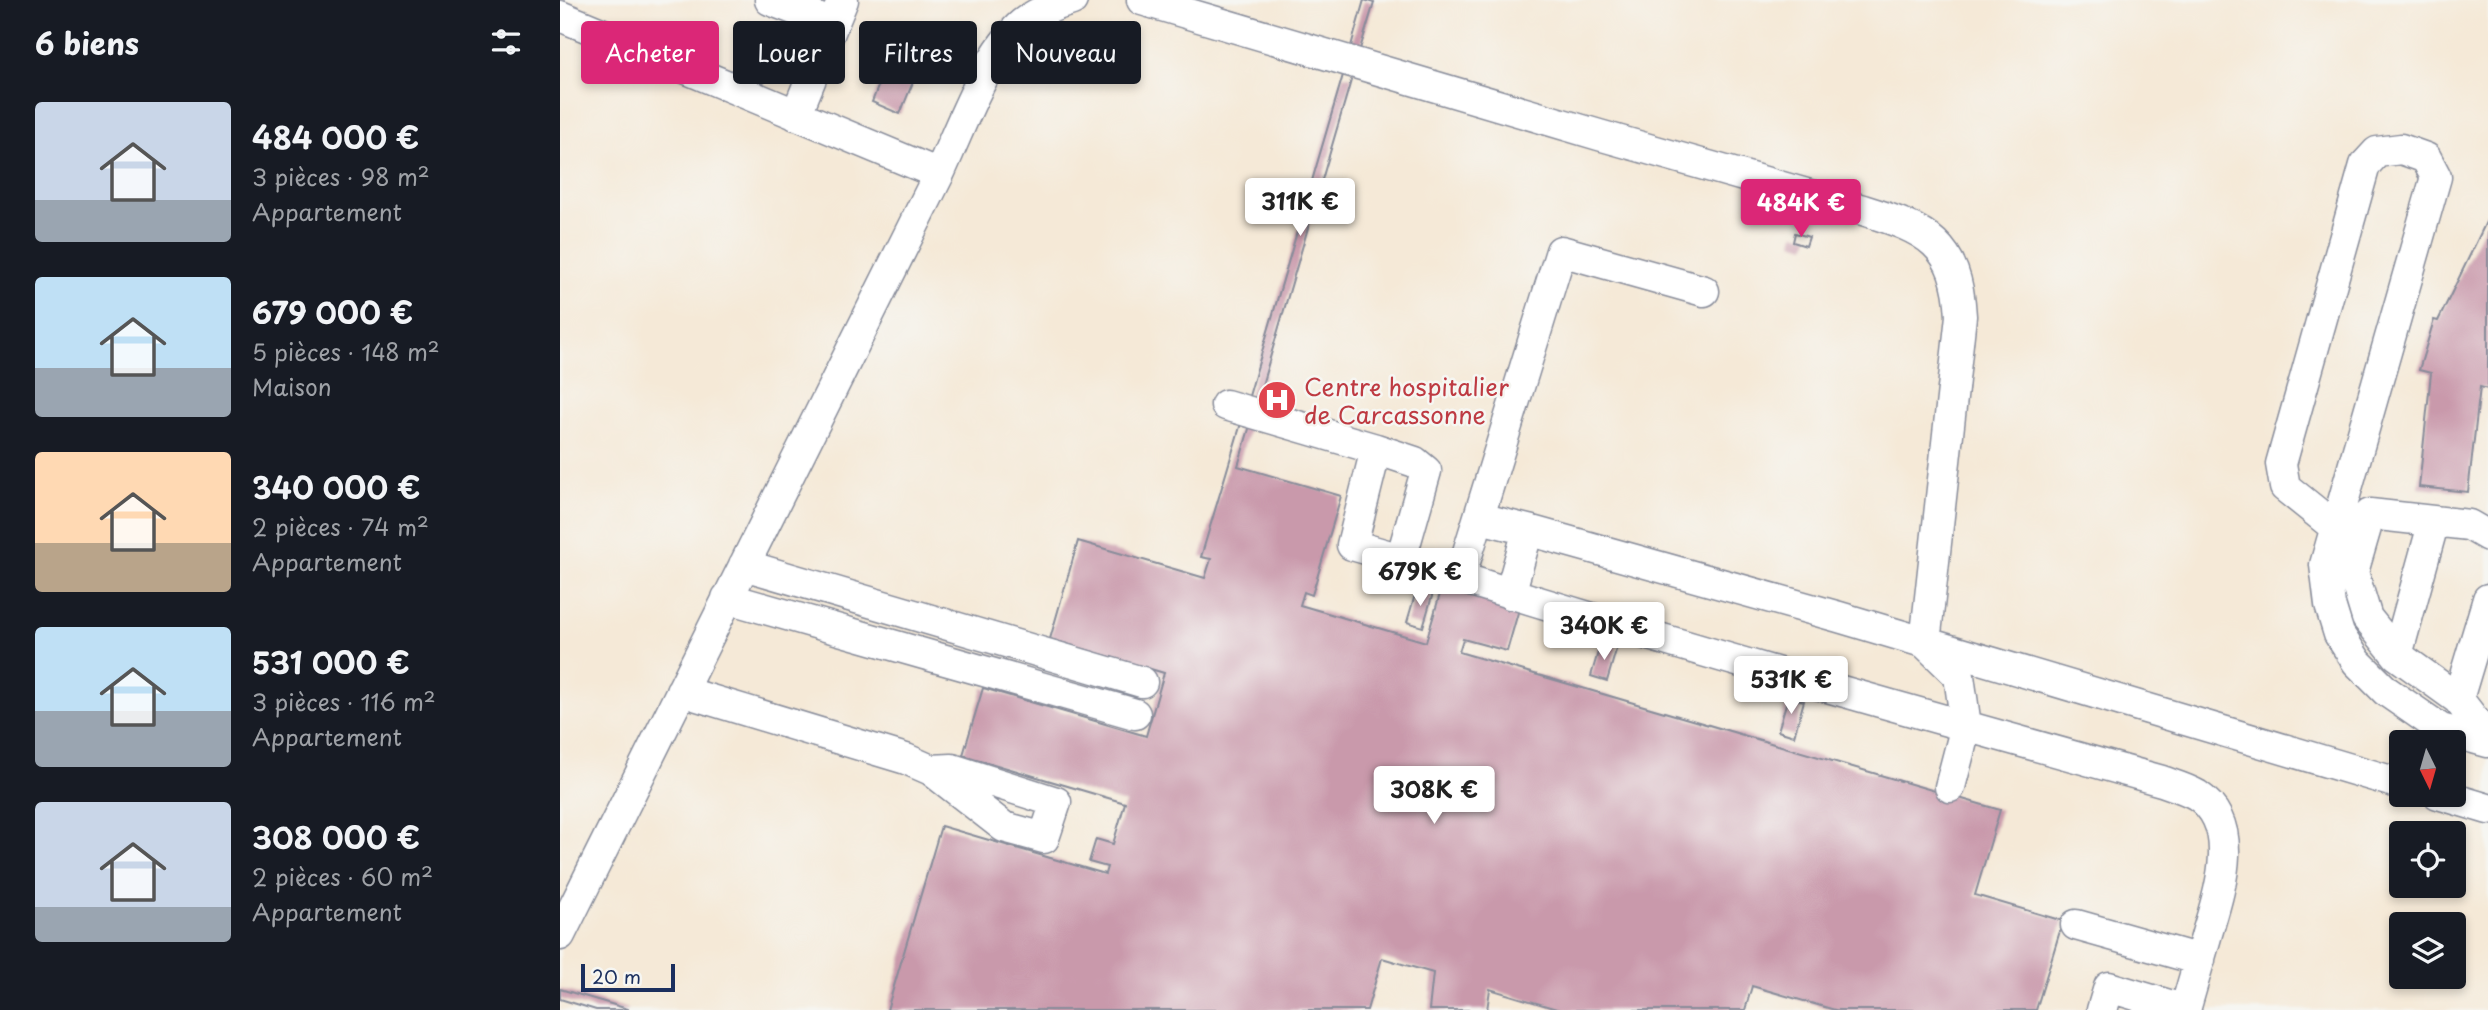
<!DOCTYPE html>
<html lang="fr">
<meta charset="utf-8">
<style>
body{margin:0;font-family:"Playpen Sans",sans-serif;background:#20242c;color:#f1f3f6;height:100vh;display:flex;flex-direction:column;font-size:26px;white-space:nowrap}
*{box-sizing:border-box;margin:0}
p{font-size:23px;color:#9ea1a6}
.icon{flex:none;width:38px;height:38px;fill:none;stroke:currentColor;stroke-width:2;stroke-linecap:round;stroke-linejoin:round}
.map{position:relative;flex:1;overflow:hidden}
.details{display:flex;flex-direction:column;background:#171b24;width:560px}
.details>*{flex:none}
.hud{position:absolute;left:21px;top:21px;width:665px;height:63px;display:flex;gap:14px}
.needle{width:46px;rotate:175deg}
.buttons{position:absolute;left:1829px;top:730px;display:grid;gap:14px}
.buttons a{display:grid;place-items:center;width:77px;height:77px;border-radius:7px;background:#171b24;box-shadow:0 4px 10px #0003;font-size:35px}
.scale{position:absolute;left:21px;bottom:18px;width:94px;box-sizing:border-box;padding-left:7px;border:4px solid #1b2f5e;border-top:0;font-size:19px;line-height:24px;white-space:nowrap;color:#1b2f5e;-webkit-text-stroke:5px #f6f6f2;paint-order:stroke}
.price{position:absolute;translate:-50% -60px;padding:0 16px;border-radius:7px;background:#fff;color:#222;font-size:23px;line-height:46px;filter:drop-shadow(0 2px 4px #0008)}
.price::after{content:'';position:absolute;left:50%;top:42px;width:21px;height:16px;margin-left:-10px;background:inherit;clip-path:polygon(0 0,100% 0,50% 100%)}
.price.on{background:#db2777;color:#fff}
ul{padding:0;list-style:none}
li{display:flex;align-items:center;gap:21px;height:175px;padding:0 35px}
li span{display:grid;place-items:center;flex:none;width:196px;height:140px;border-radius:7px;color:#555}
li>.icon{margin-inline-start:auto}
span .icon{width:84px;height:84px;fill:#fffc;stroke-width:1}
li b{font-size:30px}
h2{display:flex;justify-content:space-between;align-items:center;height:84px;padding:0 35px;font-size:30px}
.tag{padding:0 24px;border-radius:7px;background:#171b24;box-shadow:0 4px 10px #0003;font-size:24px;line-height:63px}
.tag.on{background:#db2777;color:#fff}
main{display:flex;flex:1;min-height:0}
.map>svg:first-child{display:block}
.building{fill:#c999ab}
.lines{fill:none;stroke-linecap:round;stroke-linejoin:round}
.minor-casing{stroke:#888c9a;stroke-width:33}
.minor{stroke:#fff;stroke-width:30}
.labels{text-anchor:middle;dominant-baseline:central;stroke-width:5;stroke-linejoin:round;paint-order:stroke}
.health-label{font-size:24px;fill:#be3a42;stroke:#f6f6f2;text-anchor:start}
</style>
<main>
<section class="details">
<h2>6 biens<svg class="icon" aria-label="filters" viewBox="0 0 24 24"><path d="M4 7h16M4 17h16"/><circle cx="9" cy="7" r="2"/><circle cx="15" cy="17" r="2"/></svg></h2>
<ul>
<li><span style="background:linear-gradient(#c9d6e8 70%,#9aa5b1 0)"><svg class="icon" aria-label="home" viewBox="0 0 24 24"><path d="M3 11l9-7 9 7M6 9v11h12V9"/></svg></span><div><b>484 000 €</b><p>3 pièces · 98 m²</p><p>Appartement</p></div></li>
<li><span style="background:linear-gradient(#bfe0f5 65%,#9aa5b1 0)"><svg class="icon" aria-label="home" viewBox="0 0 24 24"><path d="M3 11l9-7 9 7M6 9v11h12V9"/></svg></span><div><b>679 000 €</b><p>5 pièces · 148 m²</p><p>Maison</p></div></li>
<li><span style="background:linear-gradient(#ffd9b3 65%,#b9a48a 0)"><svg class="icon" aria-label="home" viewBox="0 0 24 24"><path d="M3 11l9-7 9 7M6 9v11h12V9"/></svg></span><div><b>340 000 €</b><p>2 pièces · 74 m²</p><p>Appartement</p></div></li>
<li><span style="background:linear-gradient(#bfe0f5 60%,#9aa5b1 0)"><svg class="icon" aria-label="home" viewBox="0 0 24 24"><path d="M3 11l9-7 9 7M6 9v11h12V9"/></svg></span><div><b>531 000 €</b><p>3 pièces · 116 m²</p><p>Appartement</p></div></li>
<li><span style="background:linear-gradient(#c9d6e8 75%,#9aa5b1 0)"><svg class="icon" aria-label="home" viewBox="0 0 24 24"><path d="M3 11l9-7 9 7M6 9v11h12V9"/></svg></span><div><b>308 000 €</b><p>2 pièces · 60 m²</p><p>Appartement</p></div></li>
</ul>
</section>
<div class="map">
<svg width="1928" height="1010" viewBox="0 0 1928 1010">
<rect width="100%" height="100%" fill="#f6f6f2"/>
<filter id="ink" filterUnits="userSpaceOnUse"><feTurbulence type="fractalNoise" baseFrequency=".0143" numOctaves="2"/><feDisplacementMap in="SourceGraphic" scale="14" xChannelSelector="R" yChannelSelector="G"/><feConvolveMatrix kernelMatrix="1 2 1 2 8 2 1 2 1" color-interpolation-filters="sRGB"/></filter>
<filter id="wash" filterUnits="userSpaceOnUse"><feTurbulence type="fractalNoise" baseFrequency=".00686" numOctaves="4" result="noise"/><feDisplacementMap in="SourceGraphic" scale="28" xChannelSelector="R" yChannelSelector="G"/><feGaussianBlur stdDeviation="1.57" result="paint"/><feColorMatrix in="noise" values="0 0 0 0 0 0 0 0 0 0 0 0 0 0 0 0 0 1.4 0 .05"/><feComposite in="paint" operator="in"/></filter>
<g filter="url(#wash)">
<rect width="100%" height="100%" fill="#f5e9d7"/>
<g id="blocks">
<path class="building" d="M 804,0 L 814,3 L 800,49 L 791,46 Z
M 342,27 L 371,38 L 340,114 L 312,102 Z
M 783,75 L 792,77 L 698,399 L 689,396 Z
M 1928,218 L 1928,389 L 1920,387 L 1908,492 L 1859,487 L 1871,373 L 1859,370 L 1874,320 L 1878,321 Z
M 1235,233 L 1249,237 L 1246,246 L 1233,242 Z
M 682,420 L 691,422 L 678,466 L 781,496 L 752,595 L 744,592 L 740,605 L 866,642 L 882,587 L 959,609 L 947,651 L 903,639 L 899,652 L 1440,810 L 1415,895 L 1503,921 L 1476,1010 L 1275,1010 L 1192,986 L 1185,1010 L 1000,1010 L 930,989 L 927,1010 L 869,1010 L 873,973 L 822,958 L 807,1010 L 327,1010 L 381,826 L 545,874 L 547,867 L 529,862 L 536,839 L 553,844 L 565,803 L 403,755 L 423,688 L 586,736 L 604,673 L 490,639 L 518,541 L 645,578 L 651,559 L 641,557 Z
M 857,588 L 873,593 L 863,627 L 847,622 Z
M 1041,642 L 1057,647 L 1047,681 L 1031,676 Z
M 1228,697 L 1244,701 L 1234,736 L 1218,731 Z
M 0,989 L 68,1009 L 68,1010 L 36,1010 L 0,999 Z"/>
</g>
</g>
<g filter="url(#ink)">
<use href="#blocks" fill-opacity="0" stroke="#888c9a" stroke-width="2"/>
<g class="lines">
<g class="minor-casing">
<path id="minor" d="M 210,0 L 273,24
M 582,0 L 1039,135 L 1303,210 C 1367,230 1397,243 1401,316 L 1365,643 L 1399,676 L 1406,726 L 1390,787
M 0,16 L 379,174
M 236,115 L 283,0
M 666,405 L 816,449 L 855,462 L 866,471 L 841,559 L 792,545 L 816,449
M 920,518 L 968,530 L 1279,617 L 1841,784
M 1776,528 L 1725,487 L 1721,464 L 1805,165 L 1817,152 L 1841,149 L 1866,158 L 1876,177 L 1765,565 L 1770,605 L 1779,634 L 1797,662 L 1826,691 L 1881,729 L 1928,742
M 1928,536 L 1909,525 L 1810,514 L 1793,572 L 1807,618 L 1837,655 L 1898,699 L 1928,738
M 841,559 C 1092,639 1347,710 1602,781 C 1613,785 1627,789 1637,795 C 1684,826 1658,895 1646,937 C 1639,961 1632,986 1625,1010
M 184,565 L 582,682
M 900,578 L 1001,251 L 1144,291
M 950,594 L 968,530
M 167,598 L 575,714
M 1837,655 L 1874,521
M 121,691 L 346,759 L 371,770 L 444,827 L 484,838 L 496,802 L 392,769 L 371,770
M 1898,699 L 1928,599
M 1878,794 L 1928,809
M 1516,925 L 1640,960
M 0,935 L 379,174 C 400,129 426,54 463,23 C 477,12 495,5 512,0
M 1542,1010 L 1549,987 L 1626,1010"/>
</g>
<use href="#minor" class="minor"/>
</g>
</g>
<defs>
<g id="hospital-disc" transform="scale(2.0125)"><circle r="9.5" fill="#e0444e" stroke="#f6f6f2"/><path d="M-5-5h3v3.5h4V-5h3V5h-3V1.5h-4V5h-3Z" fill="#fff"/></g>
</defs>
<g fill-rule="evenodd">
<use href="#hospital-disc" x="717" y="400"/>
</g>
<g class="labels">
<g class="health-label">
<text x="744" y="386">Centre hospitalier<tspan x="744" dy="28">de Carcassonne</tspan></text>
</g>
</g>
</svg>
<div class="buttons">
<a><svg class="needle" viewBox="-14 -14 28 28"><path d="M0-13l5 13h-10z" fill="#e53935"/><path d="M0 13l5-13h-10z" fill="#9ea1a6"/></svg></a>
<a><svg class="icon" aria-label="locate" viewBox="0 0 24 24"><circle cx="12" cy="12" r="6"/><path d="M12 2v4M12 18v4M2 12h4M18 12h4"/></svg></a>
<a><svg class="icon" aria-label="layers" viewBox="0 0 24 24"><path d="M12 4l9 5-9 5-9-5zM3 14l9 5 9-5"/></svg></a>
</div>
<div class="scale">20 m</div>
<b class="price" style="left:740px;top:238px">311K €</b>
<b class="price on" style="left:1241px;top:239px">484K €</b>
<b class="price" style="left:860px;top:608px">679K €</b>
<b class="price" style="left:1044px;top:662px">340K €</b>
<b class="price" style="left:1231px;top:716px">531K €</b>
<b class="price" style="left:874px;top:826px">308K €</b>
<div class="hud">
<a class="tag on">Acheter</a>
<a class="tag">Louer</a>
<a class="tag">Filtres</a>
<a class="tag">Nouveau</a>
</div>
</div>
</main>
